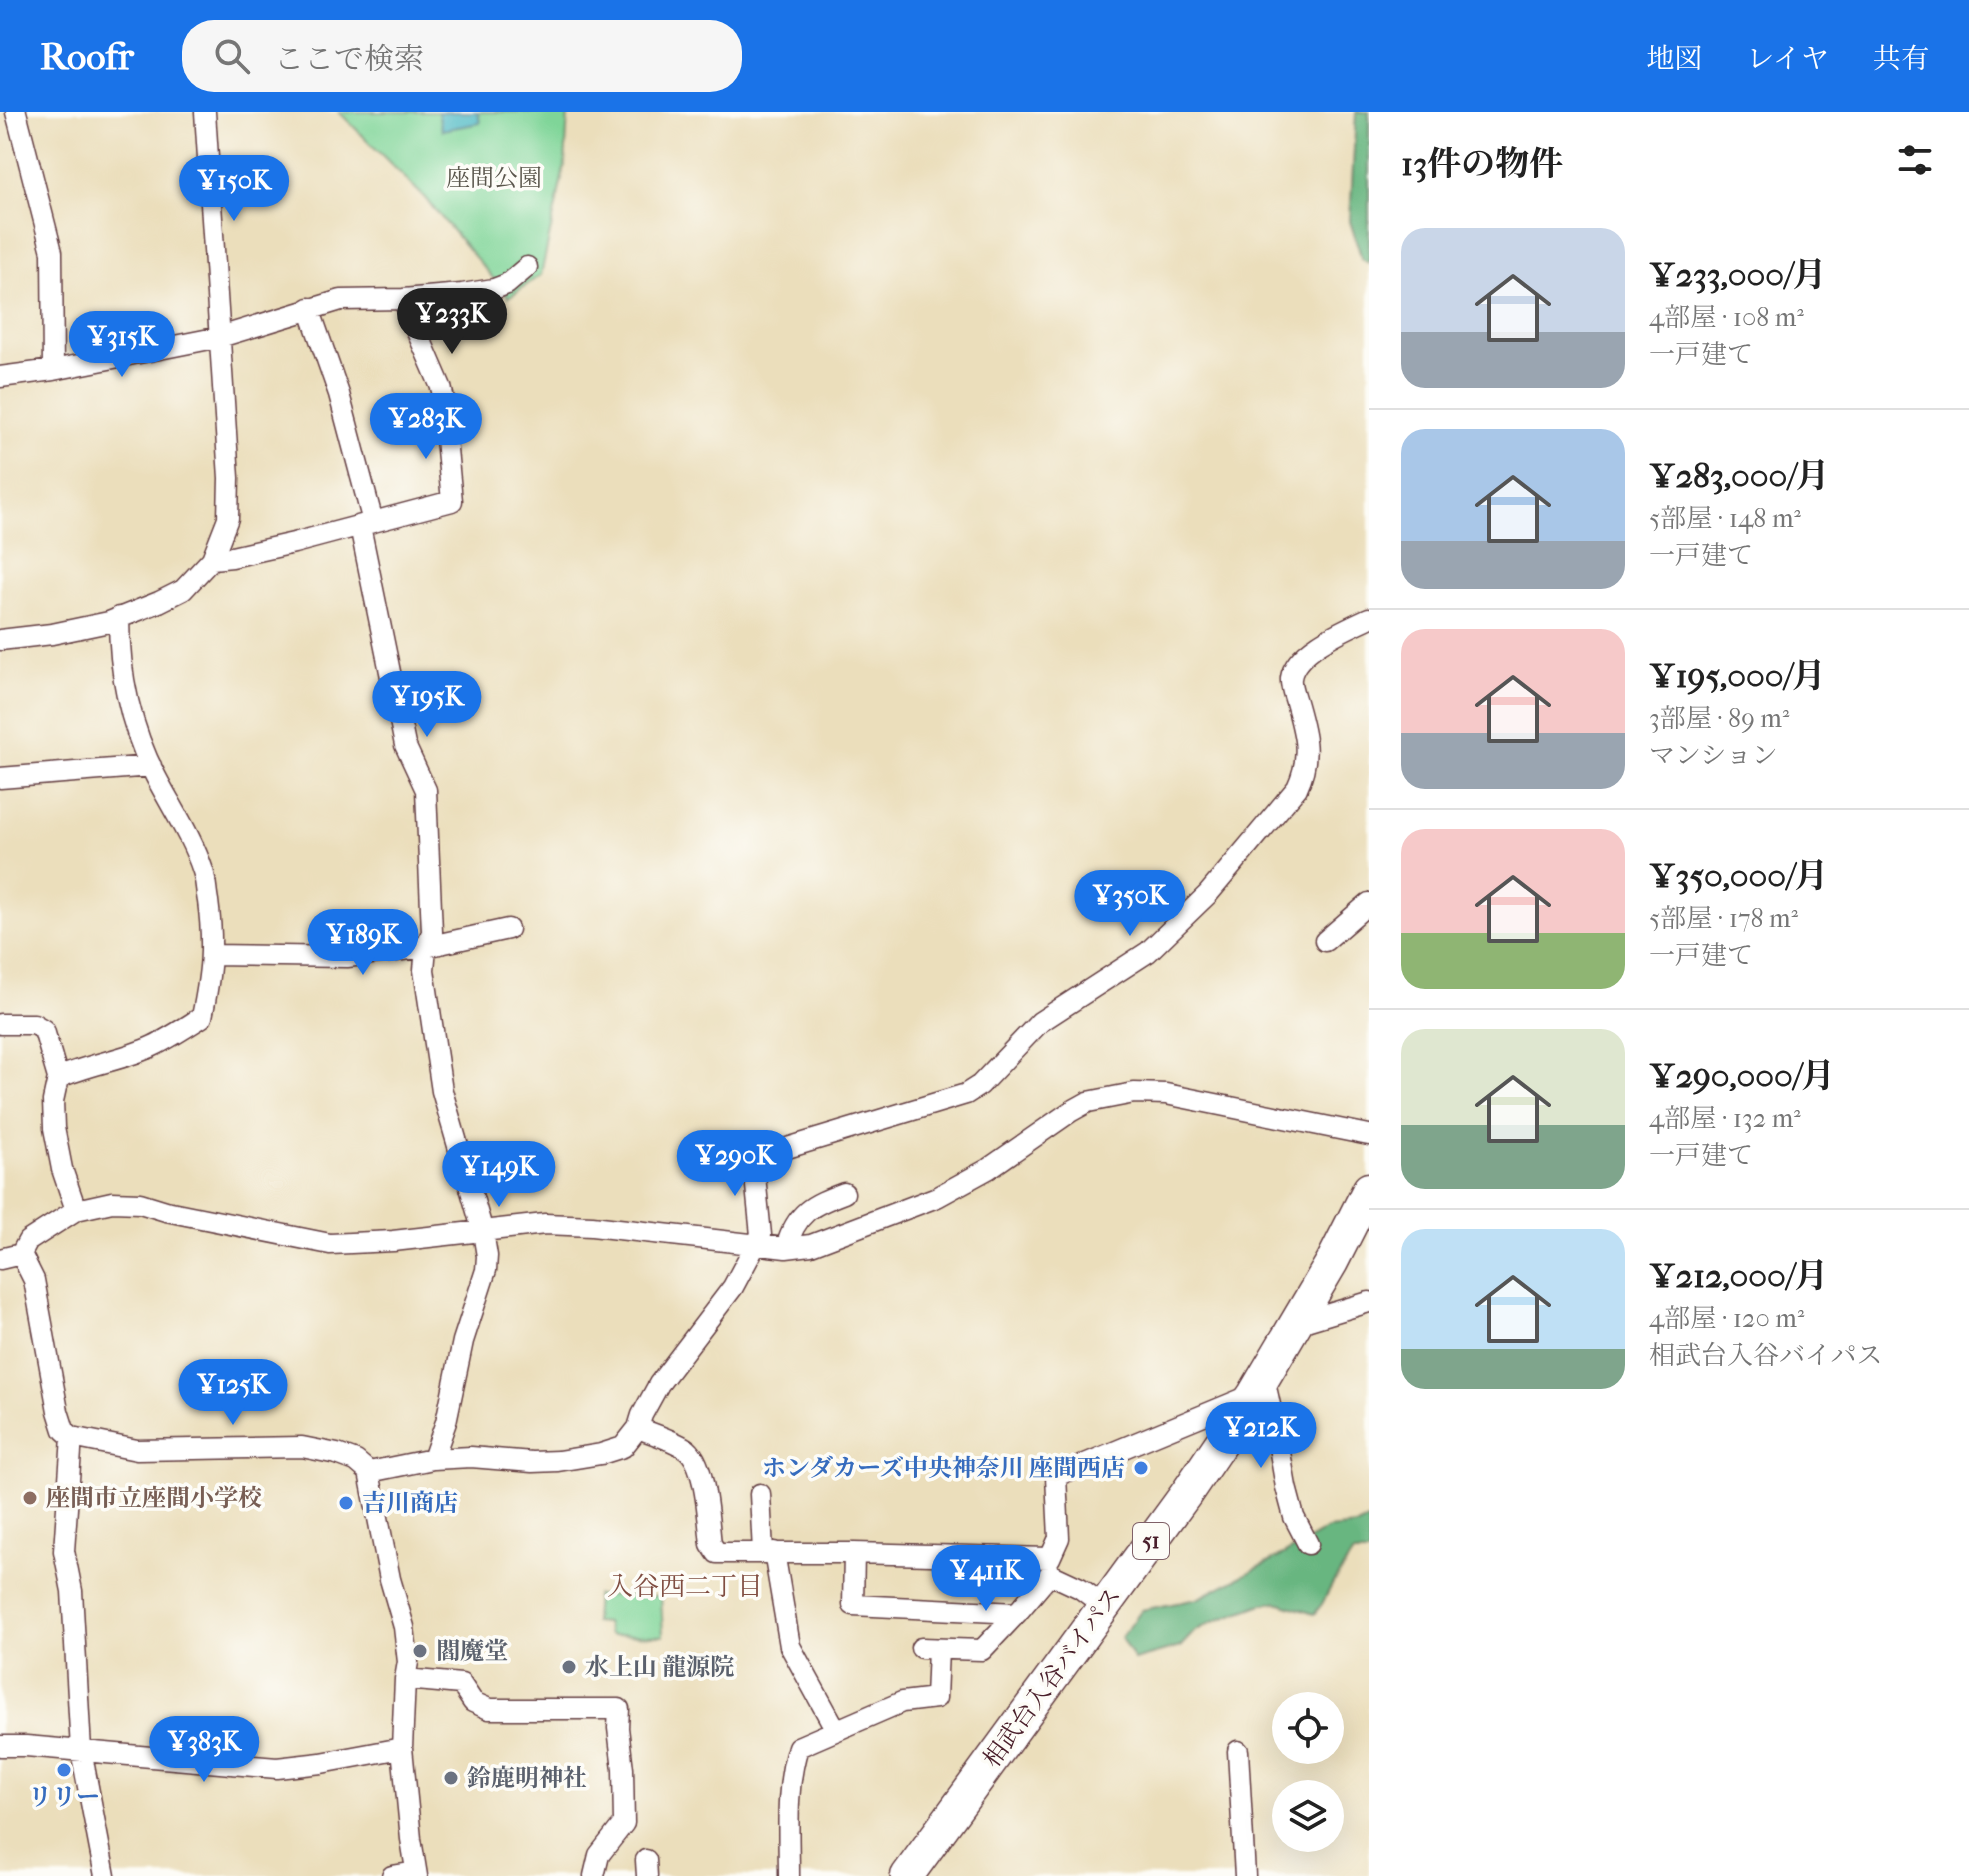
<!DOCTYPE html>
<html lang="ja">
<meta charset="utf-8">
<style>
body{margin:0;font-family:"IM FELL French Canon","Noto Serif JP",serif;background:#f6f6f6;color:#222;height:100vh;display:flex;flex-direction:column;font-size:30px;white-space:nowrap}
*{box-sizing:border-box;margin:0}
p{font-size:26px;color:#767676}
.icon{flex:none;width:44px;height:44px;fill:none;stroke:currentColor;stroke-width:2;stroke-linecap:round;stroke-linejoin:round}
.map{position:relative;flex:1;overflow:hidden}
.sheet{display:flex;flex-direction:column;background:#fff;width:600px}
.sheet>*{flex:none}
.controls{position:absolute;left:1272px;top:1580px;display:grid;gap:16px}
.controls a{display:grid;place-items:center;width:72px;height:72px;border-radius:50%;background:#fff;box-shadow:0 8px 32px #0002;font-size:40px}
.price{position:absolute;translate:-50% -68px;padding:0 18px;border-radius:28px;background:#1a73e8;color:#fff;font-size:26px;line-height:52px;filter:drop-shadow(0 2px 4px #0008)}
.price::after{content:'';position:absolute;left:50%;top:48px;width:24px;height:18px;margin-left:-12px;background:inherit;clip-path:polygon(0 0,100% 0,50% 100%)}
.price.selected{background:#222;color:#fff}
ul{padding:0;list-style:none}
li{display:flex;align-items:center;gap:24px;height:200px;padding:0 32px}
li+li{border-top:2px solid #e0e0e0}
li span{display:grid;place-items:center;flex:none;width:224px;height:160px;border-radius:24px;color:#555}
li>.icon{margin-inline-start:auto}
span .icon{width:96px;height:96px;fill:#fffc;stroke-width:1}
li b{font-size:34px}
h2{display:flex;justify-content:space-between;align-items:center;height:96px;padding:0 32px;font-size:34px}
header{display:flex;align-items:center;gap:48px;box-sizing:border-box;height:112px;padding:0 40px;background:#1a73e8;color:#fff}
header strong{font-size:38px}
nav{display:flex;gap:44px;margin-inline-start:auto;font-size:28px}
.search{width:560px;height:72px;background:#f6f6f6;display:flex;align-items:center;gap:20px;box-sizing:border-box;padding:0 28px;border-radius:32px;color:#767676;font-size:30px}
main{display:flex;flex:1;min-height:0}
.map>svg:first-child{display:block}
.green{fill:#7fd598;stroke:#647a62;stroke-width:2}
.forest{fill:#67b680;stroke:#586a56;stroke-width:2}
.water{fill:#4bb9c5;stroke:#4a6c78;stroke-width:2}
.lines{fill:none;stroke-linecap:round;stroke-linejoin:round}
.street-casing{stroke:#623c41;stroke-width:23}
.primary-casing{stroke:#623c41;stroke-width:35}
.street{stroke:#fff;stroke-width:20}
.primary{stroke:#fff;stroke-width:32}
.shop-dot{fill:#3f7fe0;stroke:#fdfcf7;stroke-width:3}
.education-dot{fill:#8d6e63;stroke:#fdfcf7;stroke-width:3}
.worship-dot{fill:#6b7280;stroke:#fdfcf7;stroke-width:3}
.labels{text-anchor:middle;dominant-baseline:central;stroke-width:7;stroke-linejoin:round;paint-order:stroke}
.shield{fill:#fdfcf7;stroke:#806168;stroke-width:2}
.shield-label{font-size:22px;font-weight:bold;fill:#4a1f2b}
.park-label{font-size:24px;fill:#5a564c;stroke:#fdfcf7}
.shop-label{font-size:24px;font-weight:bold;fill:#366cbe;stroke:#fdfcf7;text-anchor:end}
.education-label{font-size:24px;font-weight:bold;fill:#785e54;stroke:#fdfcf7;text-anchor:start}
.worship-label{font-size:24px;font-weight:bold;fill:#5b616d;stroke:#fdfcf7;text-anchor:start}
.street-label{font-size:24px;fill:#4a1f2b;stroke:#fdfcf7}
.neighbourhood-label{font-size:26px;fill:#804e42;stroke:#fdfcf7}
</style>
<header>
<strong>Roofr</strong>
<div class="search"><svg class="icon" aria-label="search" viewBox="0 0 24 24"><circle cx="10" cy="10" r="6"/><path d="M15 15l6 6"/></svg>ここで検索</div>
<nav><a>地図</a><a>レイヤ</a><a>共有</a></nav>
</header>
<main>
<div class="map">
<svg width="1369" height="1764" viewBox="0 0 1369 1764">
<rect width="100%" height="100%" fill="#fdfcf7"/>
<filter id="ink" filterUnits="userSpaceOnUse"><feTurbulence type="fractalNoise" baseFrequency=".0125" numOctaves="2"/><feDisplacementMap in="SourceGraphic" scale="16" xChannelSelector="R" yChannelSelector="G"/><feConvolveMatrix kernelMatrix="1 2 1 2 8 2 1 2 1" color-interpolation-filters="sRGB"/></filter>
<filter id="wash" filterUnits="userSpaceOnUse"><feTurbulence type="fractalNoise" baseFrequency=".006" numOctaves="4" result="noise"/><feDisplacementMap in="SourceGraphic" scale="32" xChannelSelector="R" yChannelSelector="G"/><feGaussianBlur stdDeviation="1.8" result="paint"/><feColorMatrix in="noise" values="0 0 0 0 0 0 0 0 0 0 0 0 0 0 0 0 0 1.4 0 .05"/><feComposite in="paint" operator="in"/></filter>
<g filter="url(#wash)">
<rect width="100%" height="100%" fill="#ebdebb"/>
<path class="green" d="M 339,0 L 568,0 L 565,52 L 541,163 L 509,185 L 424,85 Z
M 596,1483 L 661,1484 L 663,1524 L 609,1523 L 606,1511 L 594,1510 Z"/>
<path class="forest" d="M 1356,0 L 1369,0 L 1369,151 L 1362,147 L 1350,109 Z
M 1369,1408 L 1369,1442 L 1353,1442 L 1333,1471 L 1322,1492 L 1314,1502 L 1277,1490 L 1263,1492 L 1210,1511 L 1195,1519 L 1180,1535 L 1134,1548 L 1121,1526 L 1142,1498 L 1197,1487 L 1283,1443 L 1328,1417 L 1357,1414 Z"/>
<path class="water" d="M 438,0 L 478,0 L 480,11 L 442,18 Z"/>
</g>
<g filter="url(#ink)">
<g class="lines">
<g class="street-casing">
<path id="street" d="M 16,0 L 52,140 L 53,258
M 309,196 L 339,282 L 373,410
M 0,265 L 53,258 L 220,225 L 341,188 L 403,187 L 462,182 L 494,177 L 507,172 L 527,155
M 360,414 L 405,633 L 426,678 L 432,820 L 426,835 L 424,858 L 442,979 L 483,1120 L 487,1144 L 486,1158 L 463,1229 L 446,1310 L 433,1347
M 212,447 L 232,445 L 294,431 L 452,389 L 446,327 L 451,316 L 441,275 L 403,187
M 0,528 L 52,522 L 109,510 L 159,490 L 183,478 L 212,447 L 228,406 L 229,366 L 205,0
M 0,666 L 151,654
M 1325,829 L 1369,791
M 212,843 L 347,845 L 426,835 L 508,817
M 0,912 L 34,912 L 44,918 L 58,966 L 53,989 L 54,1016 L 62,1057 L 76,1098
M 58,966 C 89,952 123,948 153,934 C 170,926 186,915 202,905 C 211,861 214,834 208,789 C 206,779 206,768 203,759 C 192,725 172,696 156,665 C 130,615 119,561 119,505
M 786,1136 C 796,1100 812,1093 844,1081
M 21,1142 L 34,1168 L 58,1299 L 64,1318 L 72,1325 L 137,1338 L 302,1335 L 337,1342 L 356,1349 L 369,1360 L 390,1467 L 404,1515 L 408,1550 L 405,1567 L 402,1636 L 411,1727 L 417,1764
M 0,1147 L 21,1142 L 28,1129 L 76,1098 L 112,1090 L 140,1091 L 166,1099 L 330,1132 L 393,1129 L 545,1112 L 592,1114 L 786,1136 L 811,1133 L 937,1085 L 988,1057 L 1070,1000 L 1088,990 L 1134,981 L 1166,982 L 1369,1023
M 1296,1212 L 1369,1190
M 1264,1266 L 1278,1329 L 1286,1375 L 1294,1405 L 1308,1432
M 638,1316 C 653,1322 671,1327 685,1336 C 706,1349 708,1408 711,1432 L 717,1441 L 854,1441 L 1050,1446 L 1059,1426 L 1056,1364 L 1254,1282
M 72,1325 L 64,1439 L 72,1479 L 81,1638 L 105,1764
M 369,1360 L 433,1347 L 471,1345 L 532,1350 L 558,1349 L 601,1342 L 623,1335 L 638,1316 L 642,1303 L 659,1272 L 733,1175 L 756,1132 L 761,1123 L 755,1064 L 757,1049 L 764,1043 L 966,982 L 980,973 L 1040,910 L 1148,840 L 1208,782 L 1297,676 C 1312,644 1305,622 1296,590 C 1294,583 1290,573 1291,566 C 1295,538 1346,517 1369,506
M 760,1382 L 763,1440
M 774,1440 L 790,1534 L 836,1618
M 854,1441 L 853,1493 L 1017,1501
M 921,1536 L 982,1538 L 1017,1501 L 1050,1462 L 1080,1476 L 1104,1494
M 405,1567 L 461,1572 L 473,1590 L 489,1597 L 619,1597 L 618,1616 L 623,1657 L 624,1711 L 599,1743 L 594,1764
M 0,1634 L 26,1634 L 277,1656 L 321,1651 L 402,1636
M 1238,1639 L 1245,1764
M 646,1748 L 647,1764
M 392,1764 L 416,1760
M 789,1764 C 789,1722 785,1676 798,1635 L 902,1590 L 936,1586 L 938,1537"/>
</g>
<g class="primary-casing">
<path id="primary" d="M 907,1764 L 1186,1382 L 1254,1282 L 1332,1150 L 1369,1077"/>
</g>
<use href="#street" class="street"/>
<use href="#primary" class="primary"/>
</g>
</g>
<g class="shop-dot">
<circle cx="1141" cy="1356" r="8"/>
<circle cx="346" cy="1391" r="8"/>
<circle cx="64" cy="1658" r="8"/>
</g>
<circle class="education-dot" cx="30" cy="1386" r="8"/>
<g class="worship-dot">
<circle cx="420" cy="1539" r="8"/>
<circle cx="569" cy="1555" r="8"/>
<circle cx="451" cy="1666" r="8"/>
</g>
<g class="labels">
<rect class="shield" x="1133" y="1411" width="36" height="36" rx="6"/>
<g class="shield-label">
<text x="1151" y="1429">51</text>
</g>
<g class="park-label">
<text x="494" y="66">座間公園</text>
</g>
<g class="shop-label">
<text x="1125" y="1356">ホンダカーズ中央神奈川 座間西店</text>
<text x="362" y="1391" text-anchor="start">吉川商店</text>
<text x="64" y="1685" text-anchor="middle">リリー</text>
</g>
<g class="education-label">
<text x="46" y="1386">座間市立座間小学校</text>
</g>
<g class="worship-label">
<text x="436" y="1539">閻魔堂</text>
<text x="585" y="1555">水上山 龍源院</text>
<text x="467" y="1666">鈴鹿明神社</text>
</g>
<g class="street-label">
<text transform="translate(1052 1565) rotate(-54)">相武台入谷バイパス</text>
</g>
<g class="neighbourhood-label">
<text x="685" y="1474">入谷西二丁目</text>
</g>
</g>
</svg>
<div class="controls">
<a><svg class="icon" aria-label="locate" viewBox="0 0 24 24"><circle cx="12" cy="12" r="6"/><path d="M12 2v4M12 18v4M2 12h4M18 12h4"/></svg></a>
<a><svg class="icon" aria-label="layers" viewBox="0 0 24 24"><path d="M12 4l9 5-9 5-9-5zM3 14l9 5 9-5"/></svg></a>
</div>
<b class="price" style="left:234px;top:111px">¥150K</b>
<b class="price selected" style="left:452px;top:244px">¥233K</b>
<b class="price" style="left:122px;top:267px">¥315K</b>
<b class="price" style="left:426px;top:349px">¥283K</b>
<b class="price" style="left:427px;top:627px">¥195K</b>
<b class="price" style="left:1130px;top:826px">¥350K</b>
<b class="price" style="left:363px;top:865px">¥189K</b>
<b class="price" style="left:735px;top:1086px">¥290K</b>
<b class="price" style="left:499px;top:1097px">¥149K</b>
<b class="price" style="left:233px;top:1315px">¥125K</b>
<b class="price" style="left:1261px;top:1358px">¥212K</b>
<b class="price" style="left:986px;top:1501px">¥411K</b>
<b class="price" style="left:204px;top:1672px">¥383K</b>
</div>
<section class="sheet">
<h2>13件の物件<svg class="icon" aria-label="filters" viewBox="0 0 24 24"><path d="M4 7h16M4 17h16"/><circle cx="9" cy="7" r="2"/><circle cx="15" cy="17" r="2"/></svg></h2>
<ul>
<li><span style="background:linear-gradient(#c9d6e8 65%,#9aa5b1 0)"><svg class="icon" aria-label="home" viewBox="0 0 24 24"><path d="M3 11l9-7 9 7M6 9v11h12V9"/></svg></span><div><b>¥233,000/月</b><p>4部屋 · 108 m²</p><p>一戸建て</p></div></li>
<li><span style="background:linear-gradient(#a9c7e8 70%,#9aa5b1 0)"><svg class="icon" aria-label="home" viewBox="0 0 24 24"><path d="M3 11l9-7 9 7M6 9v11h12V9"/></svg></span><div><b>¥283,000/月</b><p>5部屋 · 148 m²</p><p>一戸建て</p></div></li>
<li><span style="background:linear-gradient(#f6c9c9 65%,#9aa5b1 0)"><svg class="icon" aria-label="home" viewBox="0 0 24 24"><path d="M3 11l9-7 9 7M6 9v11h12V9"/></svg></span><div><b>¥195,000/月</b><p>3部屋 · 89 m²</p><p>マンション</p></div></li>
<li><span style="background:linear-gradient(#f6c9c9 65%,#8fb573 0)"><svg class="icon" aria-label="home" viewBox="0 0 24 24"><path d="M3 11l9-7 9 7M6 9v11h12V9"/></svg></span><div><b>¥350,000/月</b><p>5部屋 · 178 m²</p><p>一戸建て</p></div></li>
<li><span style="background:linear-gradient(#dfe7d0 60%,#7fa58c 0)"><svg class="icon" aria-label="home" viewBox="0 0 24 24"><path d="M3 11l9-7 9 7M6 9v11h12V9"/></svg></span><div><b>¥290,000/月</b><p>4部屋 · 132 m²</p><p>一戸建て</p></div></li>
<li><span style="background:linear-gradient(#bfe0f5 75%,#7fa58c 0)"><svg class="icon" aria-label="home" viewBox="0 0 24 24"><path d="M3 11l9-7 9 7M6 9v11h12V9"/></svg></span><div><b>¥212,000/月</b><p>4部屋 · 120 m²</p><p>相武台入谷バイパス</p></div></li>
</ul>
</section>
</main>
